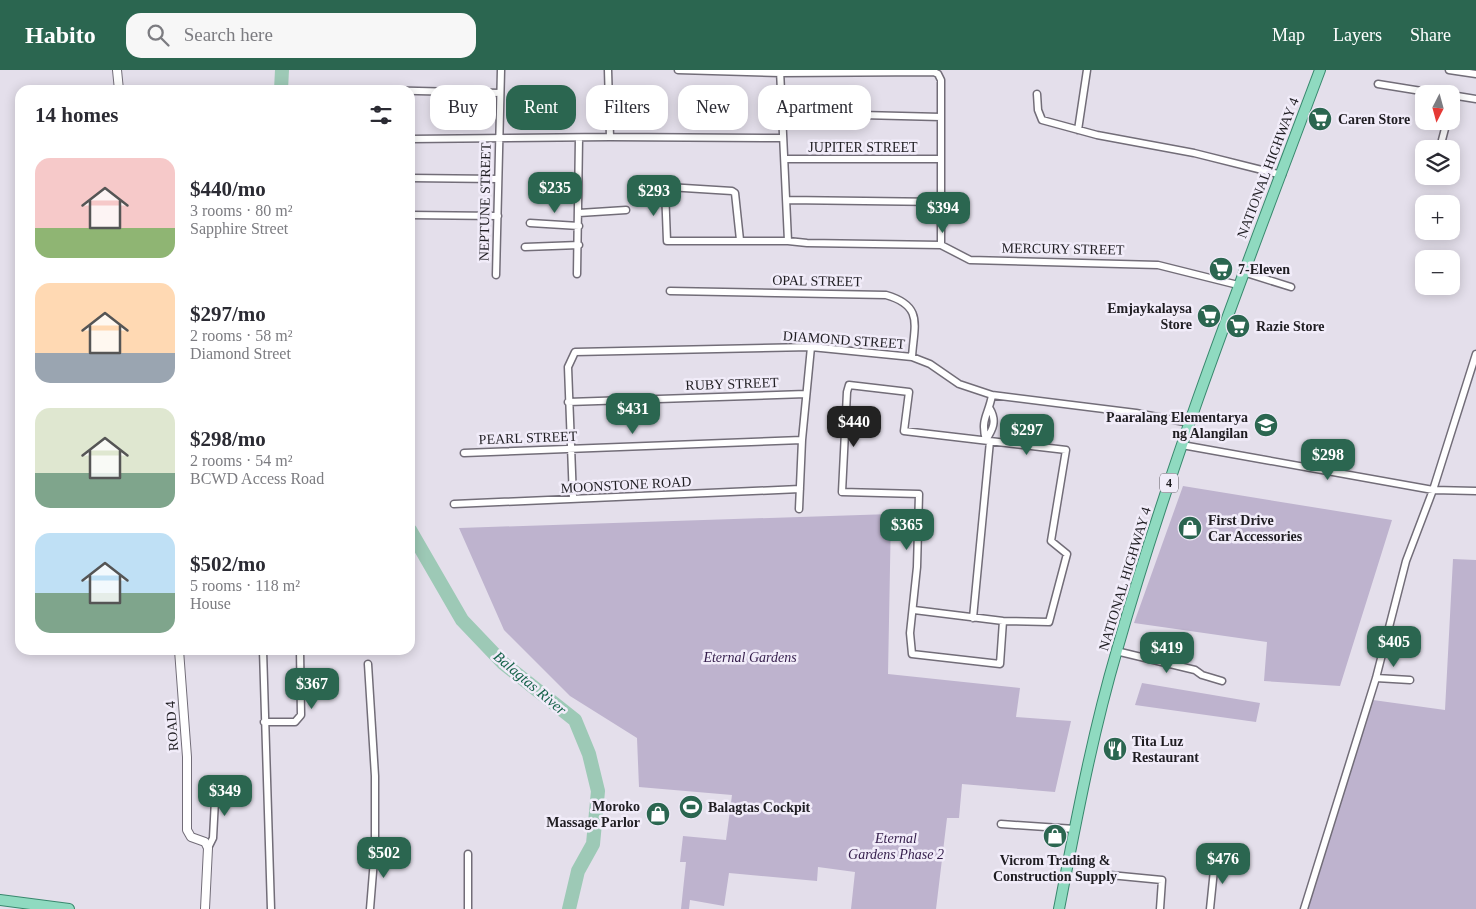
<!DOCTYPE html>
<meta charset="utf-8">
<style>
body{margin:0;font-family:"Times New Roman",serif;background:#f7f7f7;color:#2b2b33;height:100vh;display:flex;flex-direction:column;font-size:19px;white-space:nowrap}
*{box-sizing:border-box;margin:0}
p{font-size:16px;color:#7c7c81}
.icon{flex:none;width:28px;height:28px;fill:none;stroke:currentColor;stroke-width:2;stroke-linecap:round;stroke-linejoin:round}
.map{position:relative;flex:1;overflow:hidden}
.details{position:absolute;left:15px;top:15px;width:400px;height:570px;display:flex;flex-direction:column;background:#fff;border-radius:15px;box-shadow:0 2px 12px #0003}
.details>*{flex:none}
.guide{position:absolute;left:430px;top:15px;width:475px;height:45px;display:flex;gap:10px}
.needle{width:32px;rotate:186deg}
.fabs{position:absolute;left:1415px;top:15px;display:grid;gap:10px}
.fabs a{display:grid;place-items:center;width:45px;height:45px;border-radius:10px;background:#fff;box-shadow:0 2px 12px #0003;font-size:25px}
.price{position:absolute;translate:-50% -42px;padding:0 11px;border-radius:10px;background:#2b6650;color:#fff;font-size:16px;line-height:32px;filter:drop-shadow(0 1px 2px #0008)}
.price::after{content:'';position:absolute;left:50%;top:30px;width:15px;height:11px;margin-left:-8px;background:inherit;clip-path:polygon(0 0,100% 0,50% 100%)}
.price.active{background:#222;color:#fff}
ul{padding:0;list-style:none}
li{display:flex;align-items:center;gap:15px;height:125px;padding:0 20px}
li span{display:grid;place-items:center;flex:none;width:140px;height:100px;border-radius:15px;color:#555}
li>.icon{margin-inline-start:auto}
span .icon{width:60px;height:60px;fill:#fffc;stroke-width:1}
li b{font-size:21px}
h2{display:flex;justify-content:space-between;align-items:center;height:60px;padding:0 20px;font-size:21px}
.pill{padding:0 18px;border-radius:15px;background:#fff;box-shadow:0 2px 12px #0003;font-size:18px;line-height:45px}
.pill.active{background:#2b6650;color:#fff}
header{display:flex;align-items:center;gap:30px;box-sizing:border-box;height:70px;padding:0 25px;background:#2b6650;color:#fff}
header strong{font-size:24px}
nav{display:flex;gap:28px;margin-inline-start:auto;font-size:18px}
.search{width:350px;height:45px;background:#f7f7f7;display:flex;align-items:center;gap:12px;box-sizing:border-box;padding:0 18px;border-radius:15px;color:#7c7c81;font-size:19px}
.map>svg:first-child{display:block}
.green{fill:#beb3ce}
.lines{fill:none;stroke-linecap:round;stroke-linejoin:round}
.river{stroke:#9dc9b6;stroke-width:14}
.minor-casing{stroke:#726d78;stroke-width:9}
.tertiary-casing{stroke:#726d78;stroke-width:10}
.primary-casing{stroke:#38886d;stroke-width:12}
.minor{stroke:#fff;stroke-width:6}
.tertiary{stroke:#fff;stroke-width:8}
.primary{stroke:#8fdac0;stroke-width:10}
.labels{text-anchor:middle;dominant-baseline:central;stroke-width:5;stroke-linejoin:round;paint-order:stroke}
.shield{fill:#f1ecf9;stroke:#5e5b62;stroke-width:1}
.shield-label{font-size:12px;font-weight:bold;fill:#1f1d22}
.poi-label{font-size:14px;font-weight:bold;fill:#1f1d22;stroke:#f1ecf9;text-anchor:start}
.street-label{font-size:14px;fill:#1f1d22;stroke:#f1ecf9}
.park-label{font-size:14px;font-style:italic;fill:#331c4a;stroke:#f1ecf9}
.water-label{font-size:15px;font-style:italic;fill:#146148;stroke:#f1ecf9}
</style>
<header>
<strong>Habito</strong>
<div class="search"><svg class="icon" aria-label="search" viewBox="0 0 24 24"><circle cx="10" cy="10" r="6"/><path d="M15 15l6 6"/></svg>Search here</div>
<nav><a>Map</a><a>Layers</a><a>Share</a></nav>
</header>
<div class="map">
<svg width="1476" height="839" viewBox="0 0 1476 839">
<rect width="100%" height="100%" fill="#e4dfeb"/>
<path class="green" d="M 635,19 L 653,20 L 651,54 L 633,53 Z
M 1183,416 L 1392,450 L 1340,616 L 1264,611 L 1267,572 L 1134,553 Z
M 891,444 L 888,604 L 1020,618 L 1016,647 L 1071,651 L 1055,722 L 962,714 L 959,748 L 947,748 L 936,839 L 851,839 L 855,802 L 818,797 L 817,811 L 729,803 L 724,836 L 690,830 L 689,839 L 681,839 L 686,792 L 680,792 L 683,766 L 726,770 L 732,725 L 639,717 L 637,668 L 570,626 L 504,560 L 459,458 Z
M 1453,489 L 1476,490 L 1476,839 L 1307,839 L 1373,630 L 1445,640 Z
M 1142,613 L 1260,633 L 1256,652 L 1135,635 Z"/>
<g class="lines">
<path class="river" d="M 281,20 L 282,0
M 410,460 L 462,550 L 503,593 L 575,650 L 589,684 L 598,721 L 593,774 L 578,801 L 569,839"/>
<g class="minor-casing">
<path id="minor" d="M 608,0 L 610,67
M 678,0 L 780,3 L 934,2 L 938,4 L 941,10 L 941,175
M 780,0 L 788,171 L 807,173 L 941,175 L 970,190 L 1158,195 L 1238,215
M 1449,0 L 1476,4
M 1378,14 L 1440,24
M 377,20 L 500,23
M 1037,24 L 1038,40 L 1042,50 L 1097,65 L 1194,83 L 1282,105
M 1451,25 L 1476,29
M 782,43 L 941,47
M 1078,60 L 1087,0
M 410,69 L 610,67 L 782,68
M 1442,70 L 1447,51
M 785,89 L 940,89
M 410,108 L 498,109
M 787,130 L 942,132
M 579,143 L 626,140
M 410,145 L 498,146
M 530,153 L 579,156
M 740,170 L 735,123 L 732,121 L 668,117 L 665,119 L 667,171 L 788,171
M 525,177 L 579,175
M 1243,202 L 1291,217
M 577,204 L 579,68
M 496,205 L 501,0
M 670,221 L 886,225 C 924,236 914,255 912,287
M 568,332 L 806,324
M 990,339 C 997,351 993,359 986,370 C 980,349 989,344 992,325
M 1182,375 L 1433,420 L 1476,421
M 464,383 L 802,370
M 573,429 L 568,297 L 575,282 L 811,277 L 912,287 L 930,294 L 959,314 L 992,325 L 1136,343 L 1190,353
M 454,434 L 800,419
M 799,439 L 802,370 L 811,277
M 914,540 L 1003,551 L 1049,552 L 1067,484 L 1051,471 L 1066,380 L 904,361 L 909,322 L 849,315 L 847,322 L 842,422 L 919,424 L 917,497 L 910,563 L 912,584 L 1000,594 L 1003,551
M 973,548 L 990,371
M 263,580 L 271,839
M 1116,581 L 1195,600 L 1202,605 L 1222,611
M 368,594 L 375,706 L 375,777 L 370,839
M 1376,608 L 1410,610
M 264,652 L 295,652 L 301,645 L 300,580
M 1001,754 L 1075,759
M 208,778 L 213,768 L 216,711
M 468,784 L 468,839
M 1110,805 L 1162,810 L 1160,839
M 1210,839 L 1215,790
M 1304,839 L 1376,608 L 1406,491 L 1433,420 L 1476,284"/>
</g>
<g class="tertiary-casing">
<path id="tertiary" d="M 117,0 L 119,20
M 179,580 L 187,687 L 187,760 L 191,767 L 205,772 L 208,778 L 205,839"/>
</g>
<g class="primary-casing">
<path id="primary" d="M 0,830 L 69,839
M 1059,839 C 1076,752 1092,665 1117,580 C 1173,383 1248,192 1320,0"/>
</g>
<use href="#minor" class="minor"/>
<use href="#tertiary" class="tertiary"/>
<use href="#primary" class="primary"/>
</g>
<defs>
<g id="supermarket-disc" transform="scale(1.25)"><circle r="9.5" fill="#2b6650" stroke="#f1ecf9"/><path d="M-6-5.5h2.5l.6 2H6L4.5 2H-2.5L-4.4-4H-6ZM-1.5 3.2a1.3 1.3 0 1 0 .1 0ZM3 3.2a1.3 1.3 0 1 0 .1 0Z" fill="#fff"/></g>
<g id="school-disc" transform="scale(1.25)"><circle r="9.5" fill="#2b6650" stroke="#f1ecf9"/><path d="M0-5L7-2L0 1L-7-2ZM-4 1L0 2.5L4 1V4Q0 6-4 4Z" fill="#fff"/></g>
<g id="shop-disc" transform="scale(1.25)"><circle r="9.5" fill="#2b6650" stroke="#f1ecf9"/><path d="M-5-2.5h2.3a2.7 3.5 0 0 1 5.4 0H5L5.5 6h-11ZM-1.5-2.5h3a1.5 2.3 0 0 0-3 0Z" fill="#fff"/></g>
<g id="restaurant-disc" transform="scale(1.25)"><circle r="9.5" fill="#2b6650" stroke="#f1ecf9"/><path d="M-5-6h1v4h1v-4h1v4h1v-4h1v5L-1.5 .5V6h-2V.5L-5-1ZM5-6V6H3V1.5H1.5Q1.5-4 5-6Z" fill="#fff"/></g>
<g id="stadium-disc" transform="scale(1.25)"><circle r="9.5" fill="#2b6650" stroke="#f1ecf9"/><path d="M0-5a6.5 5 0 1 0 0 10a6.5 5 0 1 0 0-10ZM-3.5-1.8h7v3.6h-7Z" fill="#fff"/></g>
</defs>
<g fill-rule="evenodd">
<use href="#supermarket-disc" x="1320" y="49"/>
<use href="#supermarket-disc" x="1221" y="199"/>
<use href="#supermarket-disc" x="1209" y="246"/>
<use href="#supermarket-disc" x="1238" y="256"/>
<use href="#school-disc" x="1266" y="355"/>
<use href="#shop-disc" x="1190" y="458"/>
<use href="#restaurant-disc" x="1115" y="679"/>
<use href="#stadium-disc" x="691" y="737"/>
<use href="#shop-disc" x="658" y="744"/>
<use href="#shop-disc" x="1055" y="766"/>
</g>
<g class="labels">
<rect class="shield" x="1160" y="403.5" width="18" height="19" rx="4"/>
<g class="shield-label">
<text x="1169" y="413">4</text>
</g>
<g class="poi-label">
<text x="1338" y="49">Caren Store</text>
<text x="1238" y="199">7-Eleven</text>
<text x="1192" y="238" text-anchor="end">Emjaykalaysa<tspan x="1192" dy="16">Store</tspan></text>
<text x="1256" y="256">Razie Store</text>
<text x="1248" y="347" text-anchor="end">Paaralang Elementarya<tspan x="1248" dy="16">ng Alangilan</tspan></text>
<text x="1208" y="450">First Drive<tspan x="1208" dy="16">Car Accessories</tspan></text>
<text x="1132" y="671">Tita Luz<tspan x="1132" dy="16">Restaurant</tspan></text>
<text x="640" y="736" text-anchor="end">Moroko<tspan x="640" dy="16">Massage Parlor</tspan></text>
<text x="708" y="737">Balagtas Cockpit</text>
<text x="1055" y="790" text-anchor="middle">Vicrom Trading &amp;<tspan x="1055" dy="16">Construction Supply</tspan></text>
</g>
<g class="street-label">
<text x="863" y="77">JUPITER STREET</text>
<text transform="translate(1268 98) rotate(-69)">NATIONAL HIGHWAY 4</text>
<text transform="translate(485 132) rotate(-89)">NEPTUNE STREET</text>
<text transform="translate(1063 179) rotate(1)">MERCURY STREET</text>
<text transform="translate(817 211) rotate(1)">OPAL STREET</text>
<text transform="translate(844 270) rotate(4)">DIAMOND STREET</text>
<text transform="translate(732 314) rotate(-2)">RUBY STREET</text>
<text transform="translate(528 368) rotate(-2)">PEARL STREET</text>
<text transform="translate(626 415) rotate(-3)">MOONSTONE ROAD</text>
<text transform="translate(1125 509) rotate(-73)">NATIONAL HIGHWAY 4</text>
<text transform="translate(172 656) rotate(-94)">ROAD 4</text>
</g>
<g class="park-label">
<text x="750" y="587">Eternal Gardens</text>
<text x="896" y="768">Eternal<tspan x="896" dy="16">Gardens Phase 2</tspan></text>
</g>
<g class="water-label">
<text transform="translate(530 613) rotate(40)">Balagtas River</text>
</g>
</g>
</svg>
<div class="fabs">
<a><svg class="needle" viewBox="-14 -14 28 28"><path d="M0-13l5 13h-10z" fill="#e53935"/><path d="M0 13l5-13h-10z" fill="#7c7c81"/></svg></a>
<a><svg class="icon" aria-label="layers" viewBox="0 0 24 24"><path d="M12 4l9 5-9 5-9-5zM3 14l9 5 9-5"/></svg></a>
<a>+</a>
<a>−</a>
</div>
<b class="price" style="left:555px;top:144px">$235</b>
<b class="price" style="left:654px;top:147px">$293</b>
<b class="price" style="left:943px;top:164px">$394</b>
<b class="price" style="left:633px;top:365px">$431</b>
<b class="price active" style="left:854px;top:378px">$440</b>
<b class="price" style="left:1027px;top:386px">$297</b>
<b class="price" style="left:1328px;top:411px">$298</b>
<b class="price" style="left:907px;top:481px">$365</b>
<b class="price" style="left:1394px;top:598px">$405</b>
<b class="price" style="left:1167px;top:604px">$419</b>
<b class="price" style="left:312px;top:640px">$367</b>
<b class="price" style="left:225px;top:747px">$349</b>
<b class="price" style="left:384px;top:809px">$502</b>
<b class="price" style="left:1223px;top:815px">$476</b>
<div class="guide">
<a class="pill">Buy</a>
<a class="pill active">Rent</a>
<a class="pill">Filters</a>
<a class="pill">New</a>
<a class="pill">Apartment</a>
</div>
<section class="details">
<h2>14 homes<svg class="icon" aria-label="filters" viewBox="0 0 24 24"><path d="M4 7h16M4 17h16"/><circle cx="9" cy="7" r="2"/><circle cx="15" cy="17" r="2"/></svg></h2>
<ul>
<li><span style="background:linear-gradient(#f6c9c9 70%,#8fb573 0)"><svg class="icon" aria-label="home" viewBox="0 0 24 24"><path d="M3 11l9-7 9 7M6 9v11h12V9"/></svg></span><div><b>$440/mo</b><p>3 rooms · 80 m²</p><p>Sapphire Street</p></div></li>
<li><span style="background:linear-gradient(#ffd9b3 70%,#9aa5b1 0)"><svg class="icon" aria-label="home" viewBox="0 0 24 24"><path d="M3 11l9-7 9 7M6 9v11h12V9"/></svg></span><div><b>$297/mo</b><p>2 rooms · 58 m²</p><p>Diamond Street</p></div></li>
<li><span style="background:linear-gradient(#dfe7d0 65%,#7fa58c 0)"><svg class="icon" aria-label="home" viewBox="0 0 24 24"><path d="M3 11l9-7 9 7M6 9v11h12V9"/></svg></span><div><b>$298/mo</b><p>2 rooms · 54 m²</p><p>BCWD Access Road</p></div></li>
<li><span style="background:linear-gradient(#bfe0f5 60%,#7fa58c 0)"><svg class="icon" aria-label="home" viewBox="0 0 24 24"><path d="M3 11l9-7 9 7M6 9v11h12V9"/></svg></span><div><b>$502/mo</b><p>5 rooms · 118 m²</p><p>House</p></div></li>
</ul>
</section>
</div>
